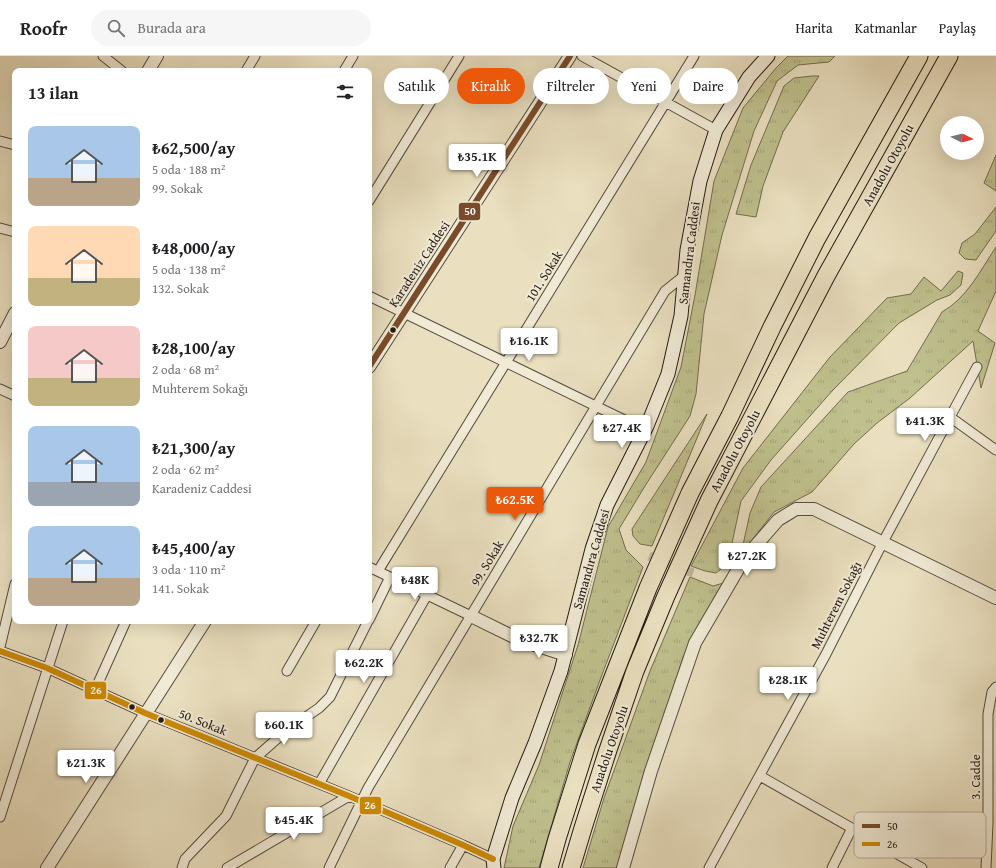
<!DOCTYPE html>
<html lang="tr">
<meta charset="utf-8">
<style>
body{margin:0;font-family:"Gentium Book Plus",serif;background:#f6f6f6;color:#202124;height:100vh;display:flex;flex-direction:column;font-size:15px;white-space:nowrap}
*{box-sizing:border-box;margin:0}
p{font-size:13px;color:#757577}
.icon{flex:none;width:22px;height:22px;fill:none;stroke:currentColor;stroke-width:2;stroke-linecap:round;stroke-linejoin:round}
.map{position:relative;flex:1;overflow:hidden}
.drawer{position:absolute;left:12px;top:12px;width:360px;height:556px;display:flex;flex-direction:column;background:#fff;border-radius:8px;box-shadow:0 4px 16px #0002}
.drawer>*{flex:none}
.banner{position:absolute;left:384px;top:12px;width:380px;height:36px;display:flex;gap:8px}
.needle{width:26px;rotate:96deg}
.controls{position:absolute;left:940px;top:60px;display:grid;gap:8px}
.controls a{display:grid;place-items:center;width:44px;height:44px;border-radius:50%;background:#fff;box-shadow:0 4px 16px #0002;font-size:20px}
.price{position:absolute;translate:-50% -34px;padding:0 9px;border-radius:4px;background:#fff;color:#222;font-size:13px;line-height:26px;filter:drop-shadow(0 1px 2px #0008)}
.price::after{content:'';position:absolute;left:50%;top:24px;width:12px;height:9px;margin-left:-6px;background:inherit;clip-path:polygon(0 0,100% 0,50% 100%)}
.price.active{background:#ea580c;color:#fff}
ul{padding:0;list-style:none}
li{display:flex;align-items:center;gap:12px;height:100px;padding:0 16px}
li span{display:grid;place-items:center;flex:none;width:112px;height:80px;border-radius:8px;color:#555}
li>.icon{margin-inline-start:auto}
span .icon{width:48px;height:48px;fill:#fffc;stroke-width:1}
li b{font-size:17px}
h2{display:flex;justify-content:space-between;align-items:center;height:48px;padding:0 16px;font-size:17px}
.pill{padding:0 14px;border-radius:18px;background:#fff;box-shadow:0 4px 16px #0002;font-size:14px;line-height:36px}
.pill.active{background:#ea580c;color:#fff}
header{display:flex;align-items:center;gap:24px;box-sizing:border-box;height:56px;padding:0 20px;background:#fff;border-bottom:1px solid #e0e0e0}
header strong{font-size:19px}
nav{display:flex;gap:22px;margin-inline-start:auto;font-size:14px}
.search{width:280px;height:36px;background:#f6f6f6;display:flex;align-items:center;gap:10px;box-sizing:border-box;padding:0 14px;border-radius:22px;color:#757577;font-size:15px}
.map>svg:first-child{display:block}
.grass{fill:url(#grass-tufts);stroke:#726c50}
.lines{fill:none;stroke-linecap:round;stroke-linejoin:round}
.minor-tunnel{stroke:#c2b89e;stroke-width:9;stroke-dasharray:9 4.5;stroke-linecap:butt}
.minor-casing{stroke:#564b3f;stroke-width:11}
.tertiary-casing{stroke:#564b3f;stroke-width:14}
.secondary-casing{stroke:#241914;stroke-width:15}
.motorway-casing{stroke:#241914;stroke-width:19}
.minor{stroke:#f1ebd6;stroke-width:9}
.tertiary{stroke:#f1ebd6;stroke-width:12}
.secondary{stroke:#f1ebd6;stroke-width:13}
.motorway{stroke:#eae0c0;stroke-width:17}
.bus-1-casing{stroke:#f1ebd6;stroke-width:9}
.bus-2-casing{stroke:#f1ebd6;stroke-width:9}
.bus-1{stroke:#7a4b2a;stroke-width:6}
.bus-2{stroke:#cd8a04;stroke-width:6}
.bus-dot{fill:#241914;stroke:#f1ebd6;stroke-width:1.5}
.labels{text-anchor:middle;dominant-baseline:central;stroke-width:4;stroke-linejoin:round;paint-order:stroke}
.street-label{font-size:13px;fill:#241914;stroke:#f1ebd6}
.key{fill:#f1ebd6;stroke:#b4ac9c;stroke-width:1}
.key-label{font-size:11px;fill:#241914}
.line-badge{stroke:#f1ebd6;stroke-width:1.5}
.badge-label{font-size:11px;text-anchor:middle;font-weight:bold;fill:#fff}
</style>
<header>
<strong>Roofr</strong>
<div class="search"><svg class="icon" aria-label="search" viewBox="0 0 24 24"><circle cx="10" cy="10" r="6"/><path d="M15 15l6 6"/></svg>Burada ara</div>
<nav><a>Harita</a><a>Katmanlar</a><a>Paylaş</a></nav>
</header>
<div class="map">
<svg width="996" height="812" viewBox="0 0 996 812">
<defs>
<pattern id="grass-tufts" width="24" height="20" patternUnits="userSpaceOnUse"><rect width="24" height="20" fill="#bfc08d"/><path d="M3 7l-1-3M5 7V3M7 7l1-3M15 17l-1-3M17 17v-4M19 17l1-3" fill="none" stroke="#a4a479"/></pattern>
</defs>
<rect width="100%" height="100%" fill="#eae0c0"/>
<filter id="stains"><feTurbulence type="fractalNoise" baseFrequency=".005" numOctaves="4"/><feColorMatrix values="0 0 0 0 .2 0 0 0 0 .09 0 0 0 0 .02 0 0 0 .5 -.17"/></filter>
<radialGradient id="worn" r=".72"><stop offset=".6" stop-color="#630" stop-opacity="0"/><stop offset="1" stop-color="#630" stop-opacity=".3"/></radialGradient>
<path class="grass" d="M 788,0 L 835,0 L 829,6 L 798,9 L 777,25 L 754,75 L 722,179 L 704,258 L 696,338 L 690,360 L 645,430 L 619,473 L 626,494 L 643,511 L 600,624 L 570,706 L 539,812 L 504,812 L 513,770 L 539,709 L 578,589 L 608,471 L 646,406 L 681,311 L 695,239 L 714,125 L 743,52 L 776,12 Z
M 812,20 L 819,20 L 783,76 L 763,130 L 756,161 L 736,158 L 751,109 L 784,30 L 794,22 Z
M 996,99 L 996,135 L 984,127 Z
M 996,151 L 996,175 L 976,204 L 965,203 L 959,197 L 962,187 L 975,178 Z
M 996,191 L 996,235 L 978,275 L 995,287 L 981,332 L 973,285 L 910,342 L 877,367 L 854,388 L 812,436 L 774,456 L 741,498 L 750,457 L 761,431 L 848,336 L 907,315 L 942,256 C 967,242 980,215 996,191 Z
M 958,215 L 963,217 L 961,229 L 950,239 L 937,244 L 899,267 L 833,334 L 771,404 L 741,445 L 731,492 L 725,510 L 716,517 L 705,515 L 691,510 L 743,412 L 830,301 L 887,242 L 911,238 L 924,221 L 941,235 Z
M 707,358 L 652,490 L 640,488 L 633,480 L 632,473 Z
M 690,521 L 713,530 L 727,526 L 717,540 L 683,601 L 620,812 L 583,812 L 604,742 L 650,615 Z"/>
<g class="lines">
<path class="minor-tunnel" d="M 649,500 L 693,517"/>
<g class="minor-casing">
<path id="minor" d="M 103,0 L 122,15
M 582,0 L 716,74
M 246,15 L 255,0
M 344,15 L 353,0
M 0,85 L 15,89
M 369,145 L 459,0
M 0,172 L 15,176
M 369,240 L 645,374
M 0,333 L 15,340
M 950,361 L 977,311
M 369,511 L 471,560
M 378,515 L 694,0
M 369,564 L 390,521
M 0,591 L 15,528
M 0,595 L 47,612 L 145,657 L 349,740 L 463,789 L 493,803
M 287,615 L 316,565
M 95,634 L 126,565
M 760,720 L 922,812
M 319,728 L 427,539
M 0,761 L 63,565
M 182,812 L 185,803 L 226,760 L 255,702 L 287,674 L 319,652 L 330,641 L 368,565
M 227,812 L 349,740
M 329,812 L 368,732 L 596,350 L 665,235 L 685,219
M 450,812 L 463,789
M 709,812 L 826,598 L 883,486 L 950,361 L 996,394
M 832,812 L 852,772
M 986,812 L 988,767 L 988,658 L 992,636 L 996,631"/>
</g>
<g class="tertiary-casing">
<path id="tertiary" d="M 148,15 L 157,0
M 0,286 L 15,257
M 369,311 L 570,0
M 471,560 L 520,584 L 566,599
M 47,812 L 205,565
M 623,812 L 651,715 L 695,587 L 744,503 L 778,464 L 796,453 L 814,453 L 996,542"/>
</g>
<g class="secondary-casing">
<path id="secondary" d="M 494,812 L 493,803 L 512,742 L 535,687 L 561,615 L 592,493 L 607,449 L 647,370 L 668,318 L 681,260 L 687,194 L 700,125 L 716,74 L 749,21 L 768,0"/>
</g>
<g class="motorway-casing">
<path id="motorway" d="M 549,812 L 557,783 L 587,688 L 648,532 L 690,437 L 730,360 L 772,271 L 817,182 L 919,0
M 571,812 L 583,772 L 607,697 L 635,615 L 666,540 L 709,445 L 826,220 L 949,0"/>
</g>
<use href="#minor" class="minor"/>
<use href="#tertiary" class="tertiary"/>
<use href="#secondary" class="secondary"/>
<use href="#motorway" class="motorway"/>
<g class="bus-1-casing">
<path id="bus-1" d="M 369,311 L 570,0"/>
</g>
<g class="bus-2-casing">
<path id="bus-2" d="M 0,595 L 47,612 L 145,657 L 349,740 L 463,789 L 493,803"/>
</g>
<use href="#bus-1" class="bus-1"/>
<use href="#bus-2" class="bus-2"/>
</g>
<g class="bus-dot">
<circle cx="393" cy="274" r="3.5"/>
<circle cx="132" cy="651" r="3.5"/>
<circle cx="161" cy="664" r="3.5"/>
</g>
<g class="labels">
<g class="street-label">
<text transform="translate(888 109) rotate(-61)">Anadolu Otoyolu</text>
<text transform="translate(689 197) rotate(-83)">Samandıra Caddesi</text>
<text transform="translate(419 208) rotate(-57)">Karadeniz Caddesi</text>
<text transform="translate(544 220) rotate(-58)">101. Sokak</text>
<text transform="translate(735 395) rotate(-62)">Anadolu Otoyolu</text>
<text transform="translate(591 503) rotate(-74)">Samandıra Caddesi</text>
<text transform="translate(487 507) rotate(-59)">99. Sokak</text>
<text transform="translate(836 549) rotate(-63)">Muhterem Sokağı</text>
<text transform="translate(203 666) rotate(22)">50. Sokak</text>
<text transform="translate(609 693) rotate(-71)">Anadolu Otoyolu</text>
<text transform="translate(975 721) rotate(-90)">3. Cadde</text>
</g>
</g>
<rect x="854" y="756" width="132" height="46" rx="6" class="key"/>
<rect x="862" y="768" width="18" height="4" fill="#7a4b2a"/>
<rect x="862" y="786" width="18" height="4" fill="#cd8a04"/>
<g class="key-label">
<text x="887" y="774">50</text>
<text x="887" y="792">26</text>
</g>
<g class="line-badge">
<rect x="458" y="146" width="23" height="19" rx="4" fill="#7a4b2a"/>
<rect x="84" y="625" width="23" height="19" rx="4" fill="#cd8a04"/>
<rect x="359" y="740" width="23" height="19" rx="4" fill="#cd8a04"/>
</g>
<g class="badge-label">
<text x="470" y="159">50</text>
<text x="96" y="638">26</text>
<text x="370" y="753">26</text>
</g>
<rect width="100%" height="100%" filter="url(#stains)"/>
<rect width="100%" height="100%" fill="url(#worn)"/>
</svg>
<div class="controls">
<a><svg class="needle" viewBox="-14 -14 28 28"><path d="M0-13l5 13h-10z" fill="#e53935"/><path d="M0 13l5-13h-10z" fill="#757577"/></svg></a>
</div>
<b class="price" style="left:477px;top:122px">₺35.1K</b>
<b class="price" style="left:529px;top:306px">₺16.1K</b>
<b class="price" style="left:925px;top:386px">₺41.3K</b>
<b class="price" style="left:622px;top:393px">₺27.4K</b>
<b class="price active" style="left:515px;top:465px">₺62.5K</b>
<b class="price" style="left:747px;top:521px">₺27.2K</b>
<b class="price" style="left:415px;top:545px">₺48K</b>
<b class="price" style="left:539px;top:603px">₺32.7K</b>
<b class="price" style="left:364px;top:628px">₺62.2K</b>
<b class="price" style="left:788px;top:645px">₺28.1K</b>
<b class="price" style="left:284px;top:690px">₺60.1K</b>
<b class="price" style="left:86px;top:728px">₺21.3K</b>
<b class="price" style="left:294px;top:785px">₺45.4K</b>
<div class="banner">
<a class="pill">Satılık</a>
<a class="pill active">Kiralık</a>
<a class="pill">Filtreler</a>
<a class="pill">Yeni</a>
<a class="pill">Daire</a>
</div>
<section class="drawer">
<h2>13 ilan<svg class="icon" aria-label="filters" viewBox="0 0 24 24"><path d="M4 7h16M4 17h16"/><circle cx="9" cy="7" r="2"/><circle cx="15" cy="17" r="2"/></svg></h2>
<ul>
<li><span style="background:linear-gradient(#a9c7e8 65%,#b9a48a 0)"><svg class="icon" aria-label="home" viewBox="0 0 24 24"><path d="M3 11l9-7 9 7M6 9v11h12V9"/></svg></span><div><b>₺62,500/ay</b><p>5 oda · 188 m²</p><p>99. Sokak</p></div></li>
<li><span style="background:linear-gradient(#ffd9b3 65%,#c2b280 0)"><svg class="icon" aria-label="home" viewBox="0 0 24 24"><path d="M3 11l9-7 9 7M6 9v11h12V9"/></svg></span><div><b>₺48,000/ay</b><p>5 oda · 138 m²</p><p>132. Sokak</p></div></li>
<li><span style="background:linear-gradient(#f6c9c9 65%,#c2b280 0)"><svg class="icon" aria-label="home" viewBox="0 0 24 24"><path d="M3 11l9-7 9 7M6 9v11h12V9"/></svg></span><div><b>₺28,100/ay</b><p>2 oda · 68 m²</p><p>Muhterem Sokağı</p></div></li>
<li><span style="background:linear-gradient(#a9c7e8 70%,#9aa5b1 0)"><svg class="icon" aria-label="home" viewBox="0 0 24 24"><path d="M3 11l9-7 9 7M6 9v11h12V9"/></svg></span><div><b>₺21,300/ay</b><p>2 oda · 62 m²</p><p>Karadeniz Caddesi</p></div></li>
<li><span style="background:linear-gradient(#a9c7e8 65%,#b9a48a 0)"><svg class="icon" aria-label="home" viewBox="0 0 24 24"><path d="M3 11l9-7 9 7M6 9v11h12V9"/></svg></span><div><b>₺45,400/ay</b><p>3 oda · 110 m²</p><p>141. Sokak</p></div></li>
</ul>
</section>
</div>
